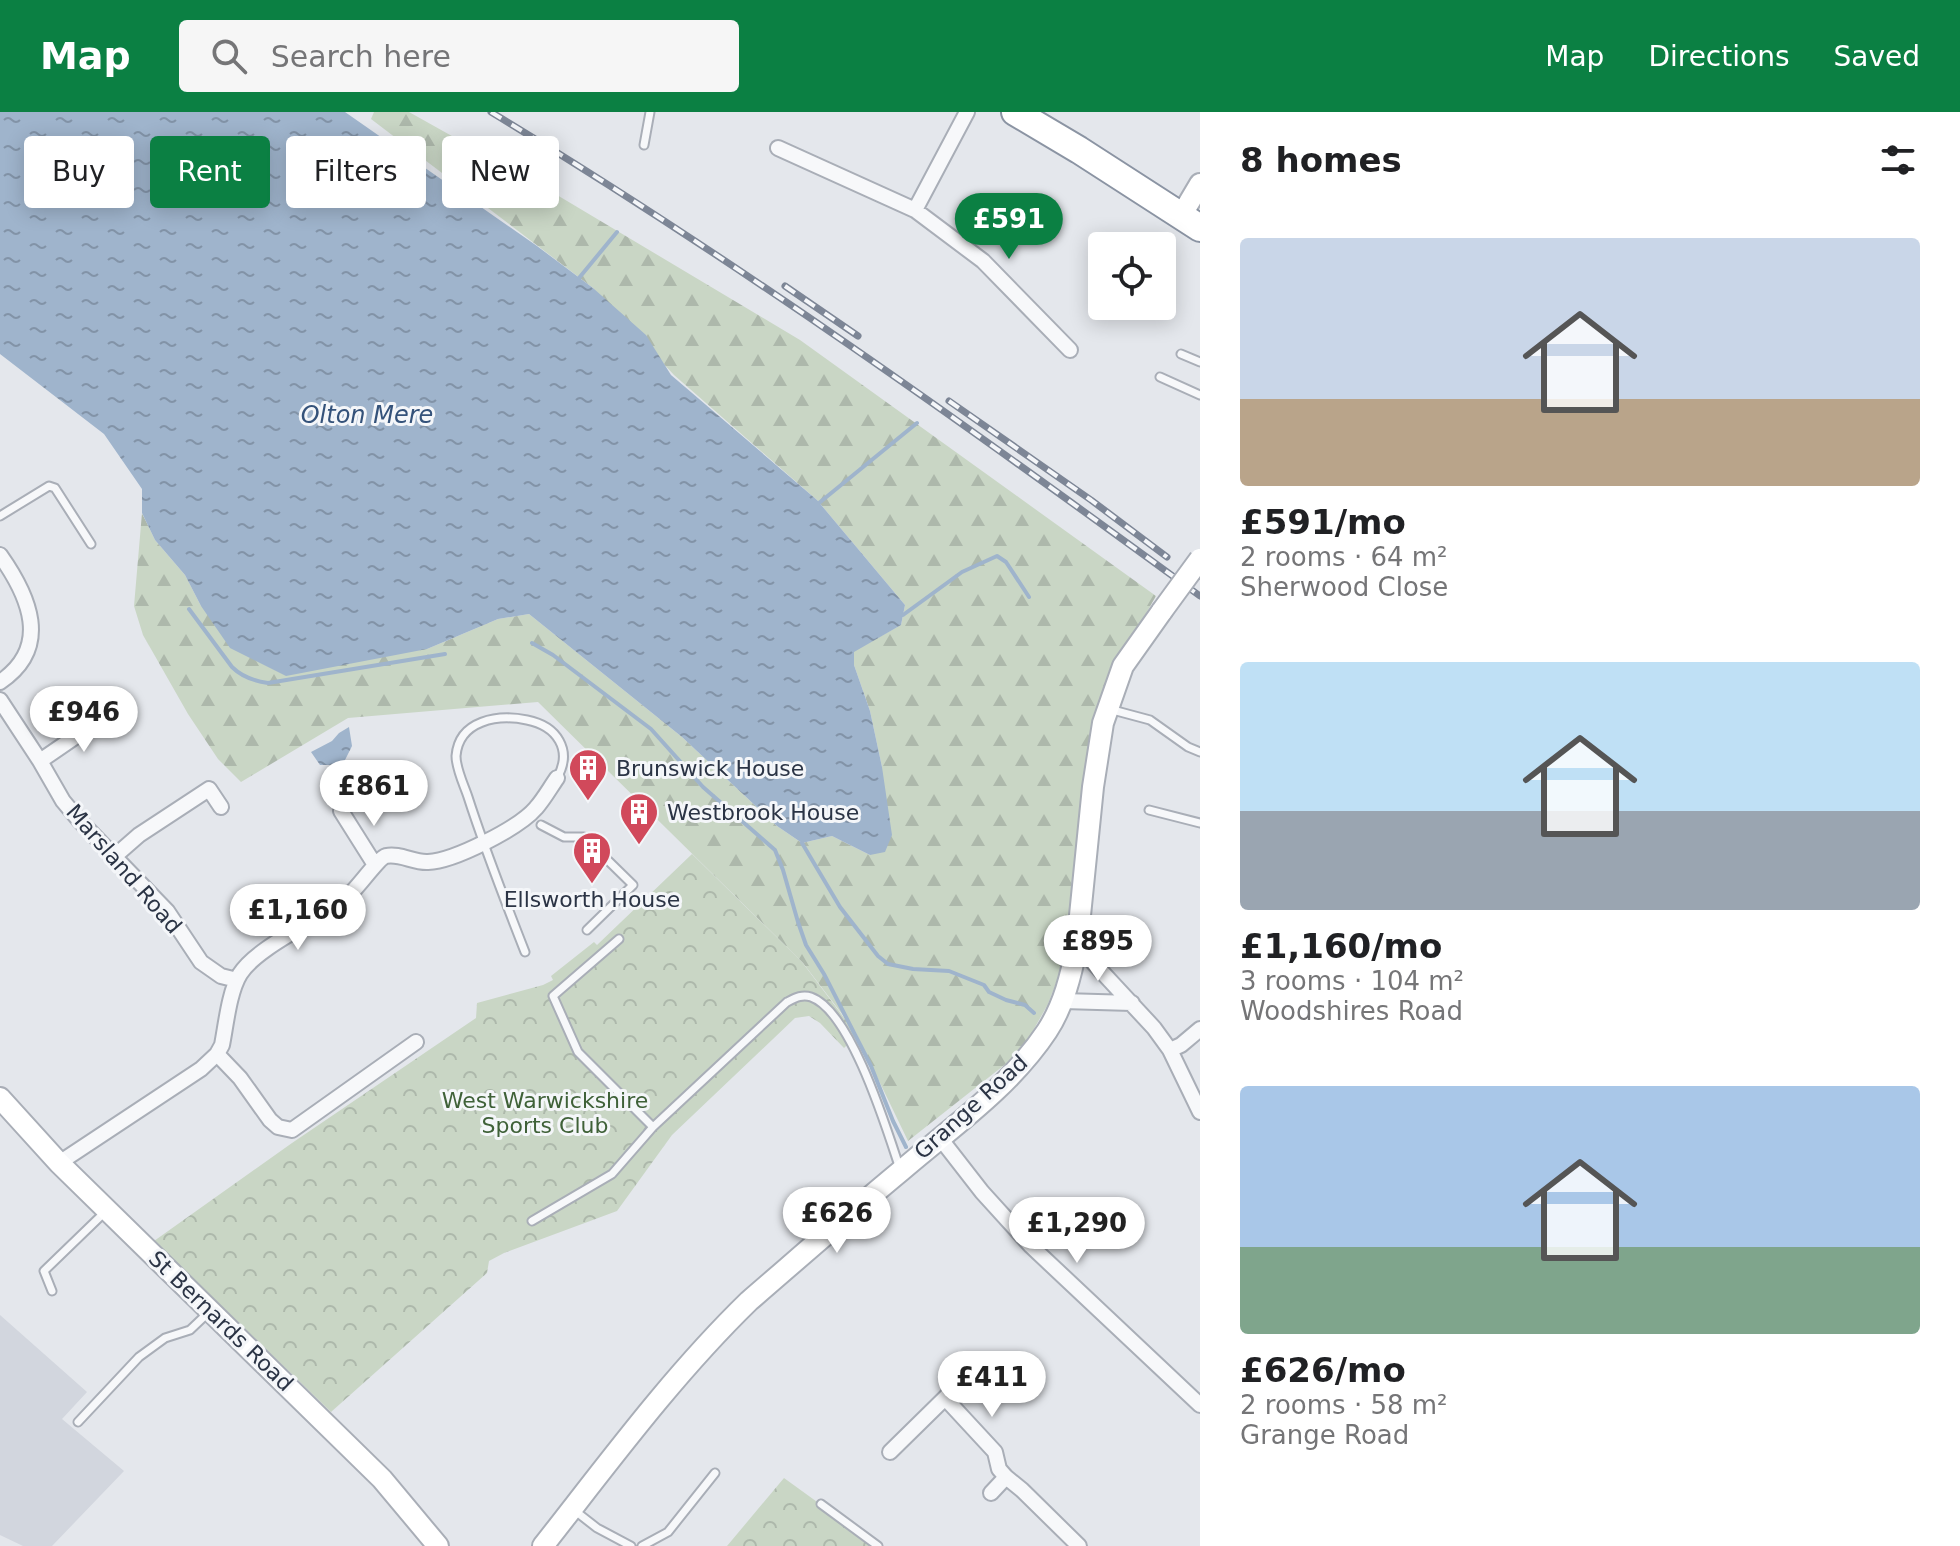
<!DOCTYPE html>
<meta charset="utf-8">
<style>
body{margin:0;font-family:"DejaVu Sans",sans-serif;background:#f6f6f6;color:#202124;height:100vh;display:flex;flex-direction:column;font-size:30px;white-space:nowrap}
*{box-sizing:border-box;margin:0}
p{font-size:26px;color:#757577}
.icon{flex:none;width:44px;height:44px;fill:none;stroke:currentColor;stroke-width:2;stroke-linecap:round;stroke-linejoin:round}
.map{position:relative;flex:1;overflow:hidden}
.side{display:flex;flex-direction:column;background:#fff;width:760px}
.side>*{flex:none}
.hud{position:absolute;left:24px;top:24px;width:760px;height:72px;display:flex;gap:16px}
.controls{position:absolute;left:1088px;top:120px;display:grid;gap:16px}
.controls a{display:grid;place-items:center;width:88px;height:88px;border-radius:8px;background:#fff;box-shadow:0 4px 20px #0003;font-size:40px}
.price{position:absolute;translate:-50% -68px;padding:0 18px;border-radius:28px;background:#fff;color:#222;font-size:26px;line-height:52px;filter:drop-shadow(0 2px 4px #0008)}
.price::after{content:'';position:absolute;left:50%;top:48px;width:24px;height:18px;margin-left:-12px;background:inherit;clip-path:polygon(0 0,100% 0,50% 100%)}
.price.current{background:#0b8043;color:#fff}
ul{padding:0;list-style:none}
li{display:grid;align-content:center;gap:16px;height:424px;padding:0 40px}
li span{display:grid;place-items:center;height:248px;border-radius:8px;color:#555}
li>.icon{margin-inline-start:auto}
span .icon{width:144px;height:144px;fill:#fffc;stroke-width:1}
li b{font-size:34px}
h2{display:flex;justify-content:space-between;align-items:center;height:96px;padding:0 40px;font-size:34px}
.tag{padding:0 28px;border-radius:8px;background:#fff;box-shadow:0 4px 20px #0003;font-size:28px;line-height:72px}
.tag.current{background:#0b8043;color:#fff}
header{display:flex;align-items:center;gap:48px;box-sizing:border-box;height:112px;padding:0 40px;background:#0b8043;color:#fff}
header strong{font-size:38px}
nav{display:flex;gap:44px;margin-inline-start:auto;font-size:28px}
.search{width:560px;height:72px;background:#f6f6f6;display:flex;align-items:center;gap:20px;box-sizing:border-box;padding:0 28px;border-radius:8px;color:#757577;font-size:30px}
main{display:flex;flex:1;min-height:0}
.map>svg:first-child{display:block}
.built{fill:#d2d6de}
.forest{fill:url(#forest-firs)}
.park{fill:url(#park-crowns)}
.water{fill:url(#water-ripples)}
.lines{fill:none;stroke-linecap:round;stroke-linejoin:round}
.stream{stroke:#9fb4cc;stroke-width:4}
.lane-casing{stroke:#a9aeb7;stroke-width:11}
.street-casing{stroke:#a9aeb7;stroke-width:18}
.secondary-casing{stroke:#a9aeb7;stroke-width:24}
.highway-casing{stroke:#8b94a3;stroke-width:30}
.lane{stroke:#f7f8fa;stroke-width:7}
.street{stroke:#f7f8fa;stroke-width:14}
.secondary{stroke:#fff;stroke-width:20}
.highway{stroke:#fff;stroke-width:26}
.rail-casing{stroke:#7d8696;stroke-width:7}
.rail{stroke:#f4f6f9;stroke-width:4;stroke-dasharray:12;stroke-linecap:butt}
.secondary-bridge-casing{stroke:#a9aeb7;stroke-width:24;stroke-linecap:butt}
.secondary-bridge{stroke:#fff;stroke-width:20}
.labels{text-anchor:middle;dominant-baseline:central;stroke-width:6;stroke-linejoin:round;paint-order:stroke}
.poi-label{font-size:22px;fill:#2b3445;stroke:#f4f6f9;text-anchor:start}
.street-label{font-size:22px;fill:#2b3445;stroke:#f4f6f9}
.park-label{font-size:22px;fill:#3f6138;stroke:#f4f6f9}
.water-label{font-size:24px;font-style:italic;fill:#34527a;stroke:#f4f6f9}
</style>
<header>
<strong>Map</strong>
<div class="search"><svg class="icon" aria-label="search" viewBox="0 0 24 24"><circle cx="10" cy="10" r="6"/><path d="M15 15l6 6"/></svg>Search here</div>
<nav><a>Map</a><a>Directions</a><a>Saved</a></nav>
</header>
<main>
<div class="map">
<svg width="1200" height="1434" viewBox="0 0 1200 1434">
<defs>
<pattern id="forest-firs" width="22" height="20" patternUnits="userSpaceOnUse" patternTransform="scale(2)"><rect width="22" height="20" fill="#c9d6c5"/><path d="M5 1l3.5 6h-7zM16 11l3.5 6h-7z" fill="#adb8ab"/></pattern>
<pattern id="park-crowns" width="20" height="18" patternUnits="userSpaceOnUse" patternTransform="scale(2)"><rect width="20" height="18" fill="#c9d6c5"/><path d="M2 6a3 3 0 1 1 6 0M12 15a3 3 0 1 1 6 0" fill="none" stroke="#adb8ab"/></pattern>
<pattern id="water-ripples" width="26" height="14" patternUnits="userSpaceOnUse" patternTransform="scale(2)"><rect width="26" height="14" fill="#9fb4cc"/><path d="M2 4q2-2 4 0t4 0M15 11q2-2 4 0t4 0" fill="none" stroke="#8293a7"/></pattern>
</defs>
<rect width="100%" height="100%" fill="#e4e7ec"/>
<path class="built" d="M 0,1203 L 87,1280 L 62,1307 L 124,1359 L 52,1434 L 23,1434 L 0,1423 Z"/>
<path class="forest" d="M 374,0 L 409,0 L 552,80 L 800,228 L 1156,484 L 1121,545 L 1070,834 L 1048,892 L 1021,940 L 908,1029 L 855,919 L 803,851 L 538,590 L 348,606 L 241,670 L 218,647 L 188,602 L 143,523 L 134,494 L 142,401 L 155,428 L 185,463 L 201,494 L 427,537 L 498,507 L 529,502 L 682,625 L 777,714 L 802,731 L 832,724 L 870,743 L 882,655 L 870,599 L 854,553 L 854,539 L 901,513 L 905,493 L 817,388 L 674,263 L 593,176 L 371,7 Z"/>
<path class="park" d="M 692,742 L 802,850 L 857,923 L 844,936 L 820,911 L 809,904 L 795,906 L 672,1023 L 617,1099 L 504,1141 L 489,1149 L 487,1161 L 331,1300 L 154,1129 L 292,1031 L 476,906 L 477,891 L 543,873 L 553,868 L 551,864 L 594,830 L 597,833 Z
M 784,1366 L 878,1434 L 727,1434 Z"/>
<path class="water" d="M 0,0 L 345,0 L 537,134 L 593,176 L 646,223 L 671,263 L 817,388 L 905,493 L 901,513 L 854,540 L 854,553 L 870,599 L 882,655 L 892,723 L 885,740 L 870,743 L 832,724 L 802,731 L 777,714 L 682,625 L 529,502 L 498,507 L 427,537 L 286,564 L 230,536 L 201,494 L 185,463 L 155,428 L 142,401 L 142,377 L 104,322 L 0,242 Z
M 349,615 L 352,634 L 345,648 L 330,653 L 320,653 L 311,640 L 332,629 L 339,621 Z"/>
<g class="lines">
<path class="stream" d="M 579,166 L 617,120
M 819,391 L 917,311
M 189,497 L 232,555 C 242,565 254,569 268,571 L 445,542
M 903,503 L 962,460 L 997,444 L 1006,450 L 1029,485
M 532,531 L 553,543 L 651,617 L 703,675 L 775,738 L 783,758 L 798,810 L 806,833 L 824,862 L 871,954 L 893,1009 L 906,1035
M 802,731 L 840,795 L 878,844 L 888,852 L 913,857 L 949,859 L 984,873 L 989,880 L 1006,888 L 1025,893 L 1034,901"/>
<g class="lane-casing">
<path id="lane" d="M 644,33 L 650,0
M 1181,242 L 1200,250
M 1160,265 L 1200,283
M 0,404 L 49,374 L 55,376 L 91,432
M 1109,597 L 1150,608 L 1188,635 L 1200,640
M 1149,698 L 1200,711
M 541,713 L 564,725 L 584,725 L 633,773 L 587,818
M 619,827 L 553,884 L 578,940 L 653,1015 L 787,890 C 795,886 802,882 811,885 C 851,899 887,1018 900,1057
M 525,840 C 505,789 485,738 468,685 C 464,673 456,657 456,644 C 459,608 498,602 527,608 C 557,614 573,638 557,666
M 532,1109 L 612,1062 L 653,1015
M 52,1179 L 44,1159 L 105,1100
M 78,1310 L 139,1245 L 165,1226 L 190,1218 L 209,1200
M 821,1392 L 878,1434
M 574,1398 L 597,1416 L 631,1434
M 642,1434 L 668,1420 L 715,1361"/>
</g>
<g class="street-casing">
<path id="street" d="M 778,36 L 915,98 L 967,0
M 915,98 L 983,149 L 1070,238
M 0,443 C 29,484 52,535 0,570
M 0,588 L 40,649 L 63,689 L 79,708 L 167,799 L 201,850 L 221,864 L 237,868
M 40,649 L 107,603
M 341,699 L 375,753
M 115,744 L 139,723 L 209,677 L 221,695
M 1077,833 L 1154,916 L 1170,938 L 1200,1000
M 1063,889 L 1132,891
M 1170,938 L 1181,933 L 1200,917
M 217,942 L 240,966 L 270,1008 L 278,1015 L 292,1018 L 416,930
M 940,1026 L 982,1080 L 1031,1134 L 1200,1293
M 59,1051 L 201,957 L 217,942 L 222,933 C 226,913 229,880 240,862 C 257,835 317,809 344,788 C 355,780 378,746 386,744 C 400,741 414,751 428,750 C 454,749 519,716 536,696 C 544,687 550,676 557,666
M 945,1286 L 960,1270
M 890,1340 L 945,1286 L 995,1340 L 999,1357 L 1006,1365 L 1022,1378 L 1079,1434
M 991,1381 L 1006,1365"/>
</g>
<g class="secondary-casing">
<path id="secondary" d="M 1181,104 L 1200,72
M 0,986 L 59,1051 L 382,1367 L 438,1434
M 543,1434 C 609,1350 672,1264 749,1189 C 800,1145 850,1101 902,1058 C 952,1015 1010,975 1047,919 C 1064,893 1071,863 1077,833 L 1093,675 L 1103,611 L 1123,554 L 1162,499"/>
</g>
<g class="highway-casing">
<path id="highway" d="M 1015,0 L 1079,38 L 1200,116"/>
</g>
<use href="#lane" class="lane"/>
<use href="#street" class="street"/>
<use href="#secondary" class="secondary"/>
<use href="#highway" class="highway"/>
<g class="rail-casing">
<path id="rail" d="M 491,0 C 736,148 969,315 1200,484
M 785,174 L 858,224
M 949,289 L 1091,388 L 1167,445"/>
</g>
<use href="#rail" class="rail"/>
<g class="secondary-bridge-casing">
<path id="secondary-bridge" d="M 1162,499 L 1200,447"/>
</g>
<use href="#secondary-bridge" class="secondary-bridge"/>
</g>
<defs>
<g id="building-pin" transform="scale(2)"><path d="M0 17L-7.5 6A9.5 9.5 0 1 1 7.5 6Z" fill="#d1495b" stroke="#f4f6f9"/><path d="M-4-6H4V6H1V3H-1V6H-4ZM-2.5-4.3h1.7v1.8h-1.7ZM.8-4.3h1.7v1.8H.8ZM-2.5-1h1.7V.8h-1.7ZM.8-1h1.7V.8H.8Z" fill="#fff"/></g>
</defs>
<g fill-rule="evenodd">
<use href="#building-pin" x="588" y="656"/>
<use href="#building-pin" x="639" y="700"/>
<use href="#building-pin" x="592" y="739"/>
</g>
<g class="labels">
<g class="poi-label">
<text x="616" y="656">Brunswick House</text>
<text x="667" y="700">Westbrook House</text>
<text x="592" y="787" text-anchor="middle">Ellsworth House</text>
</g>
<g class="street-label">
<text transform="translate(124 757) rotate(49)">Marsland Road</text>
<text transform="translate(971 995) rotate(-42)">Grange Road</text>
<text transform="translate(221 1209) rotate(44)">St Bernards Road</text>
</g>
<g class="park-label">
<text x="545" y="988">West Warwickshire<tspan x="545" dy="25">Sports Club</tspan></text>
</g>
<g class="water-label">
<text x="367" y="303">Olton Mere</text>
</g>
</g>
</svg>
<div class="controls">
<a><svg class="icon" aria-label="locate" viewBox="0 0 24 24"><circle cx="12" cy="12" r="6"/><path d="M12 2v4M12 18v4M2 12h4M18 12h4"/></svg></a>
</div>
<b class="price current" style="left:1009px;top:149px">£591</b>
<b class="price" style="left:84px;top:642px">£946</b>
<b class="price" style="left:374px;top:716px">£861</b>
<b class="price" style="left:298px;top:840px">£1,160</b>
<b class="price" style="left:1098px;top:871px">£895</b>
<b class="price" style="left:837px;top:1143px">£626</b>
<b class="price" style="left:1077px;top:1153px">£1,290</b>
<b class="price" style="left:992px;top:1307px">£411</b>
<div class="hud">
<a class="tag">Buy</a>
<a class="tag current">Rent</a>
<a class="tag">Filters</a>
<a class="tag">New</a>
</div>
</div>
<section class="side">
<h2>8 homes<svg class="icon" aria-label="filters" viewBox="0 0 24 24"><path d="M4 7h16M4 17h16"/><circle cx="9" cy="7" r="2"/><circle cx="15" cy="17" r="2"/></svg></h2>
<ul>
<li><span style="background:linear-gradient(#c9d6e8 65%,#b9a48a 0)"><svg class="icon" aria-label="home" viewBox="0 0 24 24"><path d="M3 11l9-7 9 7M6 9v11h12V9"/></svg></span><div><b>£591/mo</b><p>2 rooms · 64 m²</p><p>Sherwood Close</p></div></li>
<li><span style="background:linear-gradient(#bfe0f5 60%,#9aa5b1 0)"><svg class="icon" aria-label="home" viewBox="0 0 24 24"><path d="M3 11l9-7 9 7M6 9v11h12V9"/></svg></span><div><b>£1,160/mo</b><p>3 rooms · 104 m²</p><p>Woodshires Road</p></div></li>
<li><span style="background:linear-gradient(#a9c7e8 65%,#7fa58c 0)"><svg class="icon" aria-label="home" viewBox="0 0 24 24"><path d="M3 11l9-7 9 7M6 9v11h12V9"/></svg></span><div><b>£626/mo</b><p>2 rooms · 58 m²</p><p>Grange Road</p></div></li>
</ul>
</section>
</main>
